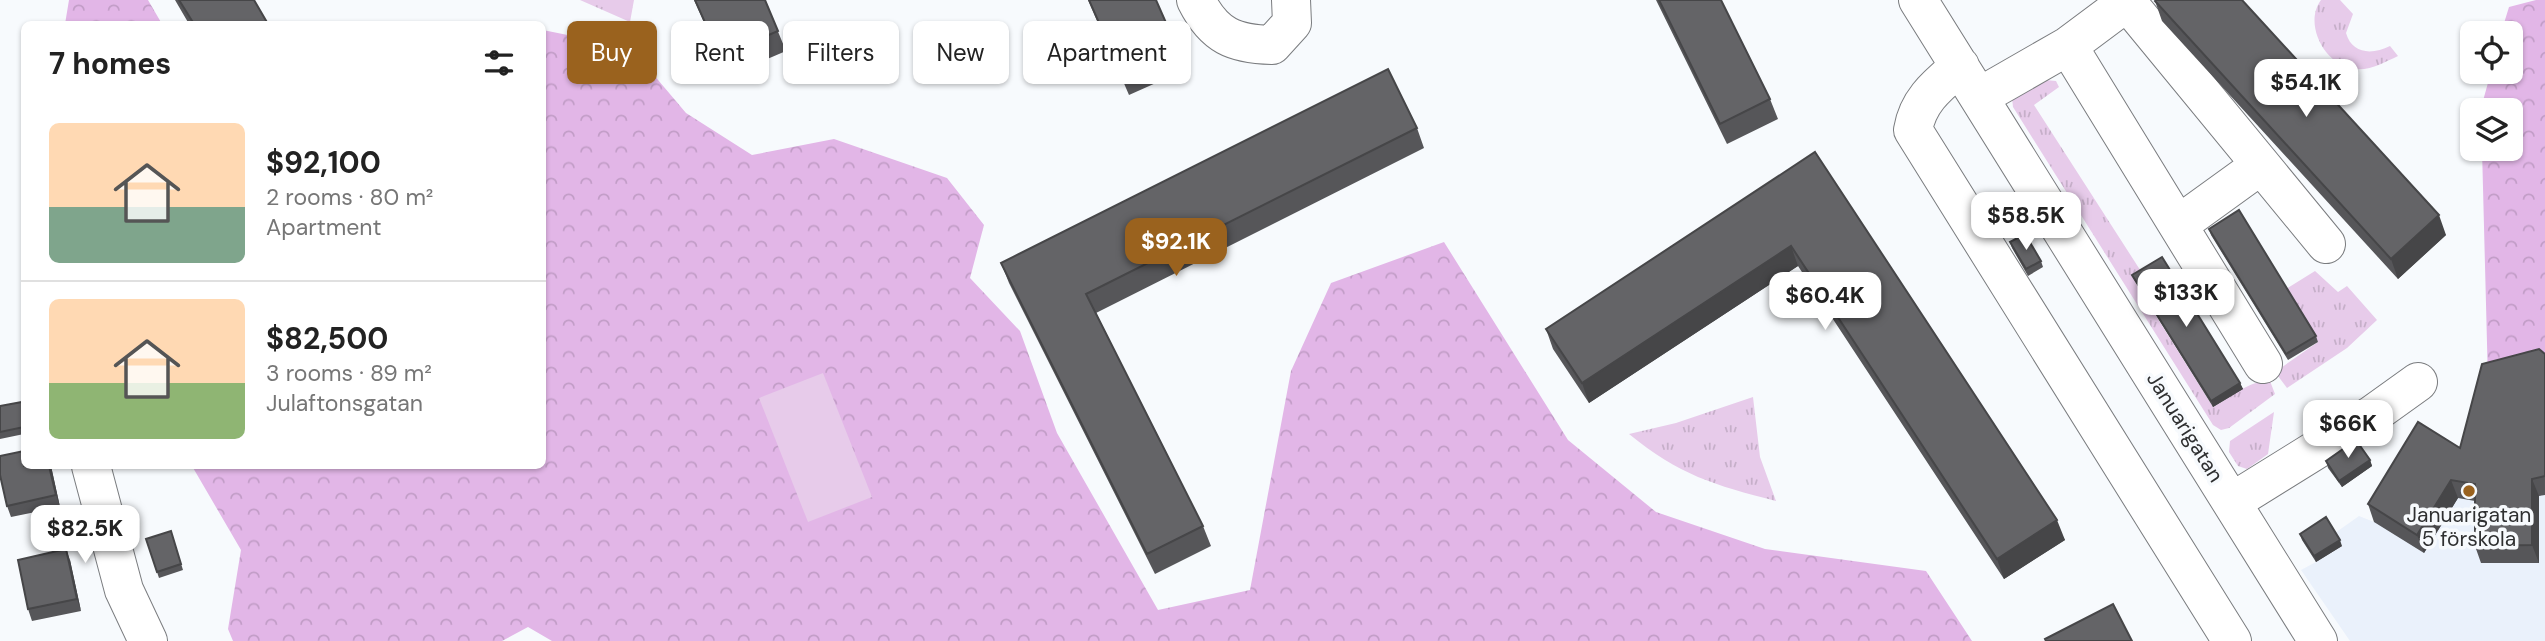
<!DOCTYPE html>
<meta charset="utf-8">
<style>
body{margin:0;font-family:"DM Sans",sans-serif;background:#f6f6f6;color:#222;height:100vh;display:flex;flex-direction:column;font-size:26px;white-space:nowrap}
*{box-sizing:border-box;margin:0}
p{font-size:23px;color:#767676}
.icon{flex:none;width:38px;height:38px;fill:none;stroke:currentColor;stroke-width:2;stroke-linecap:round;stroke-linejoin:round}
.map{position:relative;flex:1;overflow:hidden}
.panel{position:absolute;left:21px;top:21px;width:525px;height:448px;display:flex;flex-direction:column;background:#fff;border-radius:10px;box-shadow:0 2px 5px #0004}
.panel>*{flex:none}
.banner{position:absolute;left:567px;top:21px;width:665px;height:63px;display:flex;gap:14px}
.tools{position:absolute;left:2460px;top:21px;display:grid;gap:14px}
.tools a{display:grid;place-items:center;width:63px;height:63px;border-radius:10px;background:#fff;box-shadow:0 2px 5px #0004;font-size:35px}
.price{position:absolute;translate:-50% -60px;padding:0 16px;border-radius:14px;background:#fff;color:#222;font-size:23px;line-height:46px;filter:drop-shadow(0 2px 4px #0008)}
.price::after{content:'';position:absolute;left:50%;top:42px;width:21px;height:16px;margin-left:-10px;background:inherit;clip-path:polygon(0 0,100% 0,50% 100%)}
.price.current{background:#9a621e;color:#fff}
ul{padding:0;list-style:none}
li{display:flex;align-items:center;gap:21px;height:175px;padding:0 28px}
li+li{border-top:2px solid #e0e0e0}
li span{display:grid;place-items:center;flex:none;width:196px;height:140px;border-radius:10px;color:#555}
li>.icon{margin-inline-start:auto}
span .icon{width:84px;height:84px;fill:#fffc;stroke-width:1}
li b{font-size:30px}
h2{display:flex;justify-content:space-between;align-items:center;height:84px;padding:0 28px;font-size:30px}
.chip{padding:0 24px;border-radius:10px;background:#fff;box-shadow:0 2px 5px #0004;font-size:24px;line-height:63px}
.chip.current{background:#9a621e;color:#fff}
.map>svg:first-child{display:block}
.built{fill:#eaf1fb}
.grass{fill:url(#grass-tufts)}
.forest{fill:url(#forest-crowns)}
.garden{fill:#e7cbea}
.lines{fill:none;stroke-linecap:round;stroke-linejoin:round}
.minor-casing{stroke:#7a7c7f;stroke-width:40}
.minor{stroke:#fff;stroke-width:38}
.wall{fill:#565659}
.shaded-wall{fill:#464648}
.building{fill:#646467;stroke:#464648;stroke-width:2}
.poi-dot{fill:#9a621e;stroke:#f7fafd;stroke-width:2.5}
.labels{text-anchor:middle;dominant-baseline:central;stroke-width:7;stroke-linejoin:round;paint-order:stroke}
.street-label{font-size:21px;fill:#2f3031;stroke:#f7fafd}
.poi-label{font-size:21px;fill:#2f3031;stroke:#f7fafd}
</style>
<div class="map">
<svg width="2545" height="641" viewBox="0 0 2545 641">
<defs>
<pattern id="grass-tufts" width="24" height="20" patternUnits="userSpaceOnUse" patternTransform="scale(1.75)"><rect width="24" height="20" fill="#e7cbea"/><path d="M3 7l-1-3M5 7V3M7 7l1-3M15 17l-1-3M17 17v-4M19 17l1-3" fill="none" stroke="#c6afc9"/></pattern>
<pattern id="forest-crowns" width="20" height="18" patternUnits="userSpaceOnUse" patternTransform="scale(1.75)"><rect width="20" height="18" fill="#e2b6e7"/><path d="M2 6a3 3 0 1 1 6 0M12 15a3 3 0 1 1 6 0" fill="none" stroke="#c29dc7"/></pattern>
</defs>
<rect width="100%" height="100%" fill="#f7fafd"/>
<path class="built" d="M 2545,364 L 2545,641 L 2350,641 L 2301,570 L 2316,562 L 2302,540 L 2328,524 L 2335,533 L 2359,516 L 2374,522 L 2466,465 Z"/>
<path class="grass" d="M 580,0 L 634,0 L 630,22 Z
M 2321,0 L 2340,0 L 2353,14 L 2346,33 C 2352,54 2372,55 2390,46 L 2398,56 C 2385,62 2370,71 2355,69 C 2325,66 2303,24 2321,0 Z
M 2045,80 L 2056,81 L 2059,87 L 2034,105 L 2144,276 L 2135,282 L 2213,407 C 2230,398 2249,380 2270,381 L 2275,394 L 2229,428 L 2221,430 L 2213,425 L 2013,107 L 2012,98 Z
M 2315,271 L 2338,292 L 2347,286 L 2377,320 L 2347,348 L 2287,388 L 2275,372 L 2318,342 L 2286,289 Z
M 1753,397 L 1760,457 L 1776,501 C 1714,485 1679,475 1629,434 L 1676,423 Z
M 2274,412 L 2268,454 L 2247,469 L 2238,466 L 2229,452 L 2230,441 Z"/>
<path class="forest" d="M 69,0 L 148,0 L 162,24 L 65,24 Z
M 2536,0 L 2545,0 L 2545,364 L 2488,382 L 2482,149 L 2511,149 L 2511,110 L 2481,110 L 2481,108 L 2491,72 L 2511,72 L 2511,33 L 2501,33 L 2509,7 Z
M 543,30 L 631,48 L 686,113 L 752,155 L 834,139 L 947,178 L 984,225 L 970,278 L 1020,331 L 1057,433 L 1158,610 L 1250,590 L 1291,371 L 1331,283 L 1444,242 L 1568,440 L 1656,512 L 1765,549 L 1926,571 L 1972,641 L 552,641 L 528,627 L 502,641 L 233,641 L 228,629 L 241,550 L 192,466 L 542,466 Z"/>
<path class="garden" d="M 823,373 L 872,497 L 808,522 L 759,398 Z"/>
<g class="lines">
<g class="minor-casing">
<path id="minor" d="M 1196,0 C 1214,36 1234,44 1272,45 L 1292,23 L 1291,0
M 1918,0 L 2318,641
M 2068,46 L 2263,364
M 1960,66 C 1938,85 1918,100 1913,130 L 2232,641
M 1979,97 L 2068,46 L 2127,2 L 2326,244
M 2178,225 L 2261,165
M 91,466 L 124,590 L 148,641
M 2232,502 L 2372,415 L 2418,382"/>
</g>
<use href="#minor" class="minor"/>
</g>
<path class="wall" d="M 175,0 L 254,0 L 268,24 L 189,24 Z
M 694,0 L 765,0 L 786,51 L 728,76 Z
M 1088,0 L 1156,0 L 1178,50 L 1185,70 L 1129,95 Z
M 1656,0 L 1721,0 L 1770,99 L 1778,119 L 1727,144 Z
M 2155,1 L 2446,235 L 2398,279 L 2162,21 Z
M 1417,128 L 1424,148 L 1096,313 L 1203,526 L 1211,546 L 1155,574 L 1009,283 L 1001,263 Z
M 1815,152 L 2065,540 L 2004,579 L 1798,266 L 1589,403 L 1553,349 L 1546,329 Z
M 2209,229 L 2316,336 L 2318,342 L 2288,360 L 2211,235 Z
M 2010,242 L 2041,261 L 2043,267 L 2028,276 L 2012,248 Z
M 2132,275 L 2240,383 L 2243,389 L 2213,407 L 2135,281 Z
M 2545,354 L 2545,495 L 2539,496 L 2539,563 L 2481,563 L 2475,546 L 2475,501 L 2458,498 L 2424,553 L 2374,522 L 2368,504 L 2460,448 Z
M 22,402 L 24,412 L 24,434 L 0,439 L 0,406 Z
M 2370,460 L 2372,466 L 2342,487 L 2328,468 L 2326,461 Z
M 51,466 L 60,507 L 11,517 L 7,506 Z
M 171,531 L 183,570 L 159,578 L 146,539 Z
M 2300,534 L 2342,546 L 2316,562 L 2302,540 Z
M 70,560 L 81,611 L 32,621 L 28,609 Z"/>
<path class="shaded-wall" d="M 2439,215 L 2446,235 L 2398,279 L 2391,259 Z
M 1791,246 L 1798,266 L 1589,403 L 1582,383 Z
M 2240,383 L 2243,389 L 2213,407 L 2211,401 Z
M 2370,460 L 2372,466 L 2342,487 L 2339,481 Z
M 49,466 L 51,466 L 60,507 L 56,495 Z
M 2532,479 L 2539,496 L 2539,563 L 2532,545 Z
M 2451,480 L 2458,498 L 2424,553 L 2417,535 Z
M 2057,520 L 2065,540 L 2004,579 L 1997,559 Z
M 2340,540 L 2342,546 L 2316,562 L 2314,556 Z
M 66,549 L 70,560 L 81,611 L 77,599 Z"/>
<path class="building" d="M 179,0 L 254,0 L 268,24 L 194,24 Z
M 695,0 L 765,0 L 778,31 L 720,56 Z
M 1089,0 L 1156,0 L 1178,50 L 1122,75 Z
M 1659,0 L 1721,0 L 1770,99 L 1720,124 Z
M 2156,0 L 2242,0 L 2439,215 L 2391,259 L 2155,1 Z
M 1388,69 L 1417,128 L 1086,294 L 1203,526 L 1147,554 L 1001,263 Z
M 1815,152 L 2057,520 L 1997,559 L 1791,246 L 1582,383 L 1546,329 Z
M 2239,210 L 2316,336 L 2286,354 L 2209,229 Z
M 2025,234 L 2041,261 L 2026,269 L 2010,242 Z
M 2162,257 L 2240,383 L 2211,401 L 2132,275 Z
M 2539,349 L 2545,354 L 2545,476 L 2532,479 L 2532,545 L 2475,546 L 2475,484 L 2451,480 L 2417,535 L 2368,504 L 2418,422 L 2460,448 L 2482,364 Z
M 22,402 L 24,416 L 24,427 L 0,432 L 0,406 Z
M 2356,440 L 2370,460 L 2339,481 L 2326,461 Z
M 24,451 L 24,466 L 49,466 L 56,495 L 7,506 L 0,475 L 0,456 Z
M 2326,517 L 2340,540 L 2314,556 L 2300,534 Z
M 171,531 L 181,564 L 157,572 L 146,539 Z
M 66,549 L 77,599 L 28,609 L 18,560 Z
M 2113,604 L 2132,641 L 2046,641 L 2045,639 Z"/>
<circle class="poi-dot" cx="2469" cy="491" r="7"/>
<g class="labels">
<g class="street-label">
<text transform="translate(2185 427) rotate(58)">Januarigatan</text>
</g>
<g class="poi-label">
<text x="2469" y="515">Januarigatan<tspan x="2469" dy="24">5 förskola</tspan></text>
</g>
</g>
</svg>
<div class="tools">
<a><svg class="icon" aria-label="locate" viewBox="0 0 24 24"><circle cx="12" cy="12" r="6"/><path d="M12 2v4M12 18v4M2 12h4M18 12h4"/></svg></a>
<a><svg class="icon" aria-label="layers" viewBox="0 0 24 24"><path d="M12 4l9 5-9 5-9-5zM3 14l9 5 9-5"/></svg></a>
</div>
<b class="price" style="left:2306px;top:119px">$54.1K</b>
<b class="price" style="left:2026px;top:252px">$58.5K</b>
<b class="price current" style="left:1176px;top:278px">$92.1K</b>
<b class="price" style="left:2186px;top:329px">$133K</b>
<b class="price" style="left:1825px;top:332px">$60.4K</b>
<b class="price" style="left:2348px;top:460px">$66K</b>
<b class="price" style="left:85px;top:565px">$82.5K</b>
<div class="banner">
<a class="chip current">Buy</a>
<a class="chip">Rent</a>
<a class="chip">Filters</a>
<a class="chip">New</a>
<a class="chip">Apartment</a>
</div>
<section class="panel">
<h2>7 homes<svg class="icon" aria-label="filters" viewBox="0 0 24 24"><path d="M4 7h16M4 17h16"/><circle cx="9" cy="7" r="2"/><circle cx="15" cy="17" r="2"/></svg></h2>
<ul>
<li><span style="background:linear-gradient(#ffd9b3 60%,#7fa58c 0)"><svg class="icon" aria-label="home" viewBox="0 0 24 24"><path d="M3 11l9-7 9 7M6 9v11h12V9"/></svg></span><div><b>$92,100</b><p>2 rooms · 80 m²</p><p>Apartment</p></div></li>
<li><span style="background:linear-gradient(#ffd9b3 60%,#8fb573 0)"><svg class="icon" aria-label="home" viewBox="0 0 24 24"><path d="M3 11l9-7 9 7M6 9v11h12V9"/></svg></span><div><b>$82,500</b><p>3 rooms · 89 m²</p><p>Julaftonsgatan</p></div></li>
</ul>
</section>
</div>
